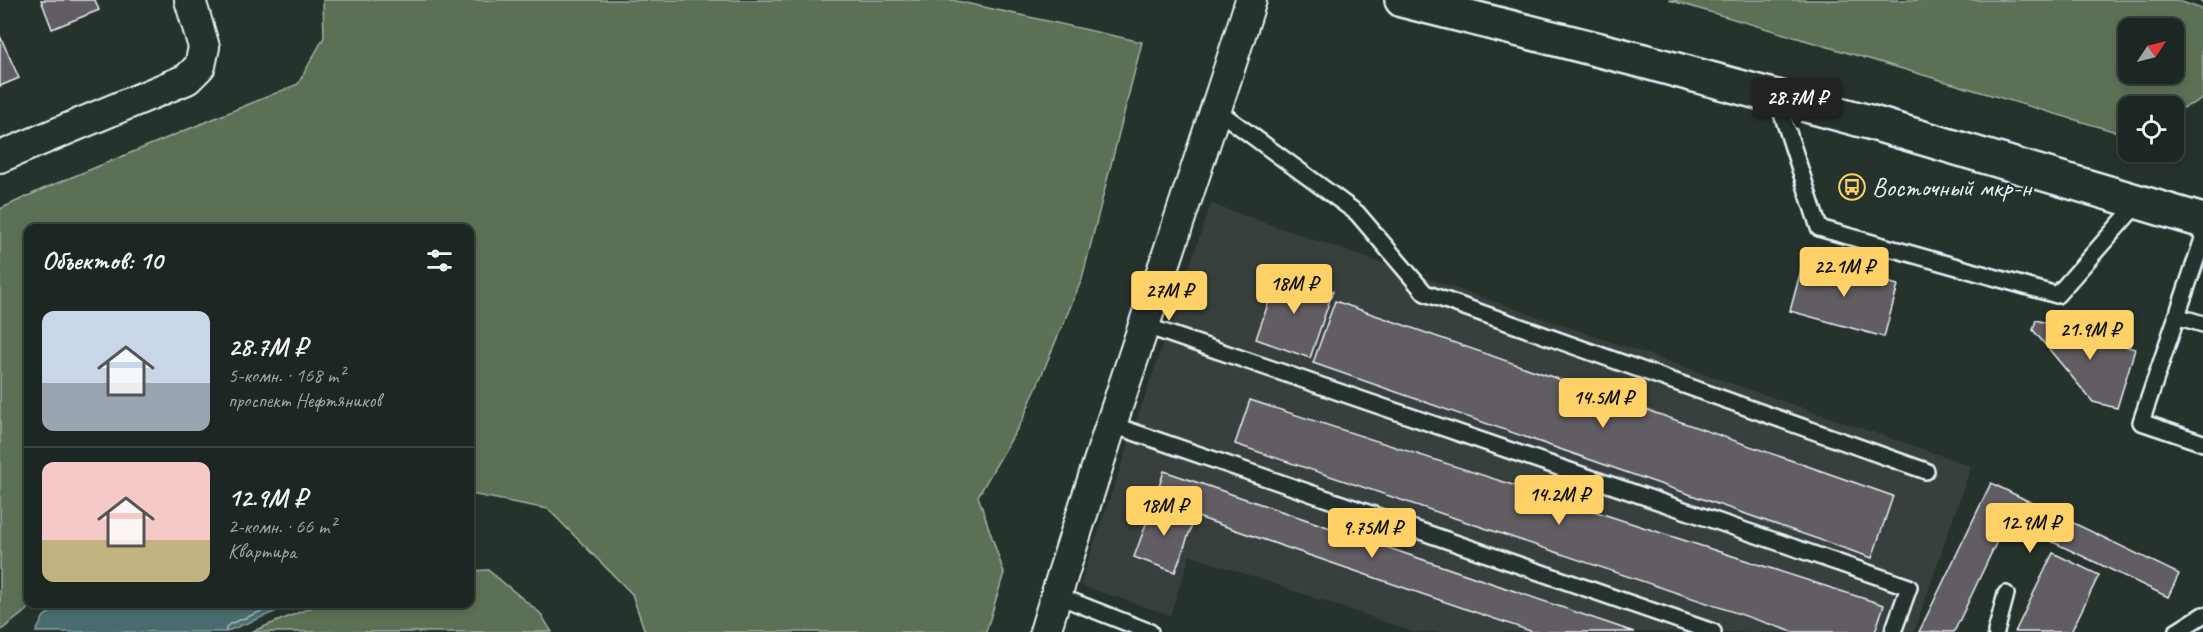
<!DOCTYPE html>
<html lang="ru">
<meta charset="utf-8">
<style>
body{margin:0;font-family:Caveat,sans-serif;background:#29322f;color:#f1f3f6;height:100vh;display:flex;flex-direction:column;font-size:22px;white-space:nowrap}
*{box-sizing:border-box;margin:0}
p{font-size:20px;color:#a0a5a5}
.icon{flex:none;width:33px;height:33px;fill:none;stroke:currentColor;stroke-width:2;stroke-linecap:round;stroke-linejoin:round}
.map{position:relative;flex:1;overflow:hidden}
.drawer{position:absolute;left:24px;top:224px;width:450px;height:384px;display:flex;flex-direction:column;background:#1c2622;border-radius:12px;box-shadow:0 3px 9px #0003,0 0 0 2px #3a4340}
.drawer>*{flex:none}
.needle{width:39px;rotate:55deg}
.controls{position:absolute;left:2118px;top:18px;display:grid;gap:12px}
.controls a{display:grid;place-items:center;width:66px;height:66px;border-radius:12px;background:#1c2622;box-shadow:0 3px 9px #0003,0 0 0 2px #3a4340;font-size:30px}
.price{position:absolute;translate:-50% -51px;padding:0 14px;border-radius:6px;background:#ffd166;color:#111;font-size:20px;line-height:39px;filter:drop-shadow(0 2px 3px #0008)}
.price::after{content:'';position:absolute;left:50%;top:36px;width:18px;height:14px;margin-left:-9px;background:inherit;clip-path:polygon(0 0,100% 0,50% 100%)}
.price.selected{background:#222;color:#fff}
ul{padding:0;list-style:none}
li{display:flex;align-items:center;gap:18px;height:150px;padding:0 18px}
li+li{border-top:2px solid #3a4340}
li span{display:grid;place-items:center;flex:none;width:168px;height:120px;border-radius:12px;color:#555}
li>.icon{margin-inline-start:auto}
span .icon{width:72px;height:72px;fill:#fffc;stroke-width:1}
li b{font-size:26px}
h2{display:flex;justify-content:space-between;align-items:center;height:72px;padding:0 18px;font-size:26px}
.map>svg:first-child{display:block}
.built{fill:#383f3d}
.green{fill:#5c7054;stroke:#a2b0a6;stroke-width:1.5;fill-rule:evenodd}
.water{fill:#486d6e;stroke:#88a2a5;stroke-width:1.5}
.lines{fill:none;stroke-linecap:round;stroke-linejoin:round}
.shore{stroke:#a8bcc1;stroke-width:1.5}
.building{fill:#625b63;stroke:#e8f1f8;stroke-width:1.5}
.service-casing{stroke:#e8f1f8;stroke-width:20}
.minor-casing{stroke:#e8f1f8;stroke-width:34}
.secondary-casing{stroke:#e8f1f8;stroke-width:38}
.path{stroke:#e8f1f8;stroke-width:4;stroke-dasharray:6 4.5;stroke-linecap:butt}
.service{stroke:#26332d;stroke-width:15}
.minor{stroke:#26332d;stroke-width:30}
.secondary{stroke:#26332d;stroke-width:33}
.labels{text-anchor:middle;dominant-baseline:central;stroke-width:4.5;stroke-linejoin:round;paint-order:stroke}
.poi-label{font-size:26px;fill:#e8f1f8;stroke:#26332d;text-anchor:start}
</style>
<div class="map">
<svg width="2203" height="632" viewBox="0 0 2203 632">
<rect width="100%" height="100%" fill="#26332d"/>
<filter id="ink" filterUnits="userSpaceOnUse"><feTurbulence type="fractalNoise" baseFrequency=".0167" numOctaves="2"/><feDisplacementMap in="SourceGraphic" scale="12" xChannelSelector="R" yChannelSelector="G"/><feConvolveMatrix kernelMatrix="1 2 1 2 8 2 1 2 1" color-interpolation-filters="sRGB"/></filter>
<g filter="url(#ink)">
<path class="built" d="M 1211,204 L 1971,466 L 1914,632 L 1414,632 L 1190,555 L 1170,615 L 1080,585 Z"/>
<path class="green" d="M 323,0 L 952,0 L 1142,42 L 1082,279 L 1023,419 L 978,496 L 1004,573 L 986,632 L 645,632 L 632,594 L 548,509 L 470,494 L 470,228 L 28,228 L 28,603 L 36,603 L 0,631 L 0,209 L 43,189 L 298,84 L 324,37 Z
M 1669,0 L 2176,0 L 2202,9 L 2203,99 L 2174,112 L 2174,106 L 2128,106 L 2128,132 L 2123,134 ZM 2128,28 L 2174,28 L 2174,74 L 2128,74 Z
M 488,570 L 540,613 L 552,632 L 251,632 L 322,603 L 470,603 L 470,571 Z"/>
<path class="water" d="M 66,603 L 293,603 L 292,605 L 225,632 L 36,632 L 44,616 Z"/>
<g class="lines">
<path class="shore" d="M 226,632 L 226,627 L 230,624 L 282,603"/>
</g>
<path class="building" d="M 41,0 L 95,0 L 99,10 L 52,29 Z
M 0,36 L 19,78 L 0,86 Z
M 1804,259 L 1898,285 L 1884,337 L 1790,311 Z
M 1279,272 L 1333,291 L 1310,358 L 1256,339 Z
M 1335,301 L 1893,496 L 1872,558 L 1313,363 Z
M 2036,320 L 2135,349 L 2117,408 L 2093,402 L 2033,330 Z
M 1250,400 L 1884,605 L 1875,632 L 1793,632 L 1235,444 Z
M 1164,471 L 1634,632 L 1533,632 L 1154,502 Z
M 1991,483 L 2179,574 L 2168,597 L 2007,520 L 1954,632 L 1919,632 Z
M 1154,502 L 1195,517 L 1175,572 L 1134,557 Z
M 2053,553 L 2099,575 L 2071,632 L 2015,632 Z"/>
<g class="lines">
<g class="service-casing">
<path id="service" d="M 1777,98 L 1819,228 L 2057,295 L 2139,202
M 1217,110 L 1357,213 L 1425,293 L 1926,471
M 2203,239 L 2141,422 L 2203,443
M 2176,316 L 2203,324
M 1143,325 L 1909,587 L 1893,632
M 1110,424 L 1713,632
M 1056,595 L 1150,632
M 1996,632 L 2006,594
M 2176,632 L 2203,615"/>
</g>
<g class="minor-casing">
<path id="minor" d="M 0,157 L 187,79 L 200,66 L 204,47 L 190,0
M 1045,632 C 1109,420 1185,211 1251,0"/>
</g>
<g class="secondary-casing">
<path id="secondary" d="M 1402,0 L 1647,62 L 1869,122 L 2203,221"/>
</g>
<path class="path" d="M 2201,0 L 2203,1"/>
<use href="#service" class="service"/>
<use href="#minor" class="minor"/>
<use href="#secondary" class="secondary"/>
</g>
</g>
<defs>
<g id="bus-ring" transform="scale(1.35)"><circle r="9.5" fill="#26332d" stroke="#ffd166" stroke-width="1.5"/><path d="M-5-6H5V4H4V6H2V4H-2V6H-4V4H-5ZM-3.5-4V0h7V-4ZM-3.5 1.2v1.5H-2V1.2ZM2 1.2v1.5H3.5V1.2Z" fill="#ffd166"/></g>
</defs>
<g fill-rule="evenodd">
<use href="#bus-ring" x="1852" y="187"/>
</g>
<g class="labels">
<g class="poi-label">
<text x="1872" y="187">Восточный мкр-н</text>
</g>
</g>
</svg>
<div class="controls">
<a><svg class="needle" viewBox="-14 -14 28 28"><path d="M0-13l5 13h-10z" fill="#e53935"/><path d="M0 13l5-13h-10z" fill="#a0a5a5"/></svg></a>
<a><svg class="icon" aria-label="locate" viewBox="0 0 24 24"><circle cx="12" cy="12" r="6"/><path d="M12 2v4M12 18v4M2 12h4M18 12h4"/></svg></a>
</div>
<b class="price selected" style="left:1797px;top:129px">28.7M ₽</b>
<b class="price" style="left:1844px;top:298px">22.1M ₽</b>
<b class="price" style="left:1294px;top:315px">18M ₽</b>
<b class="price" style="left:1169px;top:322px">27M ₽</b>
<b class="price" style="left:2090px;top:361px">21.9M ₽</b>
<b class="price" style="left:1603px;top:429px">14.5M ₽</b>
<b class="price" style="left:1559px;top:526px">14.2M ₽</b>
<b class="price" style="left:1164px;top:537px">18M ₽</b>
<b class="price" style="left:2030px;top:554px">12.9M ₽</b>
<b class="price" style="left:1372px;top:559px">9.75M ₽</b>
<section class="drawer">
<h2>Объектов: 10<svg class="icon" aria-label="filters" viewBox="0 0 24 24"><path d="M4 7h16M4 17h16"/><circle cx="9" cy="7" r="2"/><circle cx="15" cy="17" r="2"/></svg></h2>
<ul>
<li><span style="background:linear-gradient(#c9d6e8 60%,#9aa5b1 0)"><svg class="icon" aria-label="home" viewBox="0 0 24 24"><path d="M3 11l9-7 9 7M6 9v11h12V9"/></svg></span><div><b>28.7M ₽</b><p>5-комн. · 168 m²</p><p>проспект Нефтяников</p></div></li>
<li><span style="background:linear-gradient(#f6c9c9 65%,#c2b280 0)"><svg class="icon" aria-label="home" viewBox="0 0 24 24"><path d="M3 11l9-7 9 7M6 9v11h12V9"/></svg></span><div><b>12.9M ₽</b><p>2-комн. · 66 m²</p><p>Квартира</p></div></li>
</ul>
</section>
</div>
